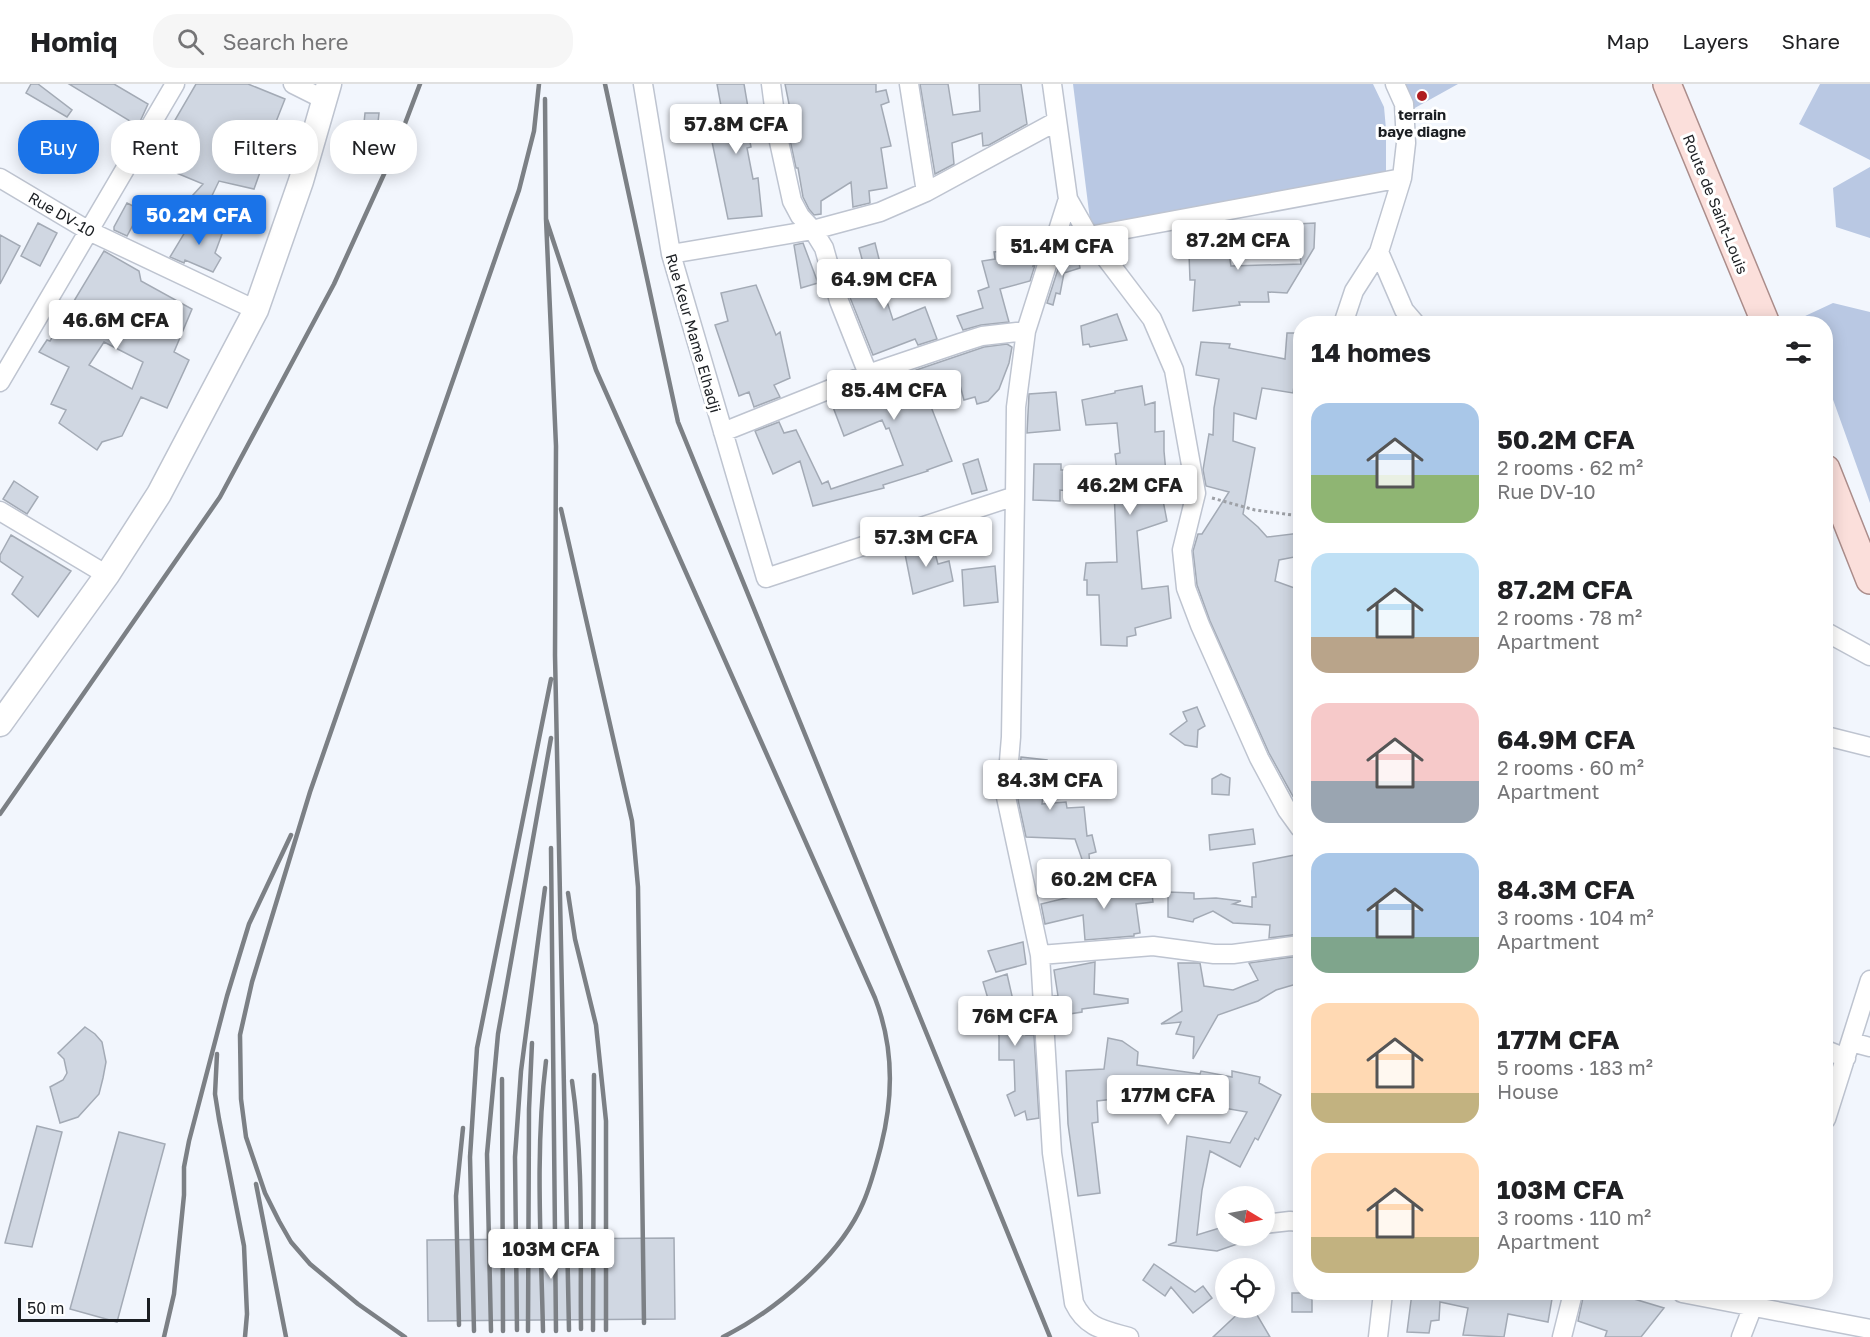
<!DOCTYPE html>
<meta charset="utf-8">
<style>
body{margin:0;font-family:"Golos Text",sans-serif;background:#f6f6f6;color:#202124;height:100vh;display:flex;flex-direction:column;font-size:22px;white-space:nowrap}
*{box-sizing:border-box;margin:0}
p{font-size:20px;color:#757577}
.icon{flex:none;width:33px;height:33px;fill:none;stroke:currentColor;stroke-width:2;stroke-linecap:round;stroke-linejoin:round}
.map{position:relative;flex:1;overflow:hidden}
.panel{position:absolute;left:1293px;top:232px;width:540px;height:984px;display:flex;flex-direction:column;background:#fff;border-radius:24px;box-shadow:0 3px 15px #0003}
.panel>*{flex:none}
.top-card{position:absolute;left:18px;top:36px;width:570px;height:54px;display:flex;gap:12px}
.needle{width:39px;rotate:100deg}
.buttons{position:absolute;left:1215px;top:1102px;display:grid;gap:12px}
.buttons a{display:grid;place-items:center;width:60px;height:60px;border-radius:50%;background:#fff;box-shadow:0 3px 15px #0003;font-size:30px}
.scale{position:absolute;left:18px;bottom:15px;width:132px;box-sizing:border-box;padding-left:6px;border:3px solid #1b1e22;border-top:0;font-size:16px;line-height:21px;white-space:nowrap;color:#1b1e22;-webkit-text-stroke:4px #fff;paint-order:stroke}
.price{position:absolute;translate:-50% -51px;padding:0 14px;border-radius:6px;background:#fff;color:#222;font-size:20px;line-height:39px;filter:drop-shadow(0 2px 3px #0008)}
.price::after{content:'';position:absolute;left:50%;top:36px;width:18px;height:14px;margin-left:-9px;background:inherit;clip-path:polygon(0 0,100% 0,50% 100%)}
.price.current{background:#1a73e8;color:#fff}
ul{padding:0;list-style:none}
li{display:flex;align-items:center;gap:18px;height:150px;padding:0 18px}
li span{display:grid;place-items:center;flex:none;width:168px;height:120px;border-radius:18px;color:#555}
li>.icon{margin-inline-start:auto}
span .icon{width:72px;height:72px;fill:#fffc;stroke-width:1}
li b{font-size:26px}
h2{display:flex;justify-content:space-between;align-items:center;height:72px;padding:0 18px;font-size:26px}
.pill{padding:0 21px;border-radius:24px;background:#fff;box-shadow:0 3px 15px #0003;font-size:21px;line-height:54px}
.pill.current{background:#1a73e8;color:#fff}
header{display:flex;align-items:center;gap:36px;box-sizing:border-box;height:84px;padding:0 30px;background:#fff;border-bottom:2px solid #e0e0e0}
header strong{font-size:28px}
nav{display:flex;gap:33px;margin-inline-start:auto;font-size:21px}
.search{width:420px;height:54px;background:#f6f6f6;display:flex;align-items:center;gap:15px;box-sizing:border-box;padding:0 21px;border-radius:24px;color:#757577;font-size:22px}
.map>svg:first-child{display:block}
.green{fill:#b9c8e3}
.building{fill:#d0d7e2;stroke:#a3aab5;stroke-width:1.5;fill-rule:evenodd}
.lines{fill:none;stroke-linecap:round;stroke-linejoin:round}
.street-casing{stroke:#bec4d0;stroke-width:21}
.secondary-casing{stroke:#bec4d0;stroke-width:27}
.primary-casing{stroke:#ab8d8b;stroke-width:30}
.path{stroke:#9da0a6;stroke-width:3;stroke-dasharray:3 3;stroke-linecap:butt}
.street{stroke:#fff;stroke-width:18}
.secondary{stroke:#fff;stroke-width:24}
.primary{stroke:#fbdfdb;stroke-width:27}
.rail{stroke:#7c8085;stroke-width:4.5}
.poi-dot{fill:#af1d20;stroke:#fff;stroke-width:2}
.labels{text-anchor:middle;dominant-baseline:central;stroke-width:6;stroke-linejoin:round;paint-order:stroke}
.poi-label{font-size:15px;font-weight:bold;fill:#1b1e22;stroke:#fff}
.street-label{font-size:15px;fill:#1b1e22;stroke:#fff}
</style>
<header>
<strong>Homiq</strong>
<div class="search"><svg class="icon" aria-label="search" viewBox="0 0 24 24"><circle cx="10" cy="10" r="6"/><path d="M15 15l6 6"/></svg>Search here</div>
<nav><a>Map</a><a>Layers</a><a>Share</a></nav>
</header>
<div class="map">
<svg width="1870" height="1253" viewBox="0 0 1870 1253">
<rect width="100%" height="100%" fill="#f2f6fd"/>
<path class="green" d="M 1073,0 L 1373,0 L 1384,23 L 1386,45 L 1386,88 L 1091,144 Z
M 1403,0 L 1458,0 L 1413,25 Z
M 1820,0 L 1870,0 L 1870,76 L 1799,40 Z
M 1870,83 L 1870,154 L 1836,143 L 1833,104 Z
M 1833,219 L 1870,228 L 1870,419 L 1826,296 L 1826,240 L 1805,240 L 1803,233 Z"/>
<path class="building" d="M 31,0 L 38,0 L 72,26 L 67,33 L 26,9 Z
M 69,0 L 114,0 L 148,20 L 138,42 Z
M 196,0 L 248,0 L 285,15 L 270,53 L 276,55 L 269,78 L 264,77 L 254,105 L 219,97 L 207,122 L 193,111 L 203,100 L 155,80 L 175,36 Z
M 717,0 L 744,0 L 752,47 L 748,48 L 751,63 L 747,64 L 753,95 L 758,94 L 762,132 L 728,135 L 710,48 L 725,44 Z
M 785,0 L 876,0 L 876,8 L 886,6 L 889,18 L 881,21 L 891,62 L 881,64 L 887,104 L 869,107 L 870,119 L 853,123 L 851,98 L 821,117 L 821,130 L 814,131 L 809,125 L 803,113 L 798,84 L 796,84 L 789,51 L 787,36 L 792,35 Z
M 920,0 L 948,0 L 953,31 L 980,27 L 979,0 L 1021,0 L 1027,40 L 989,61 L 983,62 L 982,49 L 952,59 L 954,80 L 935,90 Z
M 365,29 L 379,29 L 377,48 L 363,49 Z
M 127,119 L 141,126 L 127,152 L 114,146 L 114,143 Z
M 194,133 L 222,150 L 215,169 L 221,174 L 213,188 L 185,176 L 184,179 L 170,173 Z
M 38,139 L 57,149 L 40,182 L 21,172 Z
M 1315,139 L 1314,164 L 1287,209 L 1268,208 L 1269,218 L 1239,218 L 1240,221 L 1193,227 L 1195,196 L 1190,196 L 1189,170 L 1184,171 L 1182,153 L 1225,145 L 1231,182 L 1301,180 L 1296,140 Z
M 0,151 L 20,162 L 0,200 Z
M 803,159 L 818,199 L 801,204 L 794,161 Z
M 875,159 L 884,195 L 880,196 L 893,236 L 925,223 L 937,255 L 918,261 L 915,255 L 873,271 L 849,211 L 854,209 L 851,192 L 865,186 L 859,164 Z
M 1022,165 L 1022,177 L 1036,172 L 1033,182 L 1035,181 L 1030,197 L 1000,205 L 1009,238 L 981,241 L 963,246 L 957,232 L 983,224 L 978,207 L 989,203 L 982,177 L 995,175 L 994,168 Z
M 104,167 L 139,187 L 141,197 L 192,225 L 174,268 L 189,276 L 167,324 L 141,313 L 122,352 L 102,358 L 97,366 L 59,339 L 66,326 L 51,320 L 69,283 L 39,268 L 47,256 L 50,257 ZM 104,258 L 143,278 L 132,305 L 89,281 Z
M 1078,174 L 1080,184 L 1064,189 L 1060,210 L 1056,209 L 1053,221 L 1047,219 L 1061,176 Z
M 756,201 L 776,251 L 780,248 L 790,294 L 774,301 L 780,313 L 754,323 L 749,308 L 739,312 L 715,241 L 728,237 L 721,209 Z
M 1117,230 L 1127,256 L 1090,263 L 1089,260 L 1083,261 L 1081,242 Z
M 1287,249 L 1300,249 L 1300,280 L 1297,280 L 1293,309 L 1262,304 L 1256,335 L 1234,329 L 1233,357 L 1255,364 L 1243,430 L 1258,443 L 1267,453 L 1300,449 L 1300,472 L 1279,476 L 1275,497 L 1300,506 L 1296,538 L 1300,537 L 1300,725 L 1269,669 L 1210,537 L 1197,501 L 1193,467 L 1198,450 L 1202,450 L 1229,408 L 1206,402 L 1203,386 L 1209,350 L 1213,351 L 1214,324 L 1219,295 L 1196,291 L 1201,258 L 1230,260 L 1229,264 L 1285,275 Z
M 1007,260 L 1012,263 L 1009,279 L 999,305 L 988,317 L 977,320 L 975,313 L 964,316 L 957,290 L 923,302 L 952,377 L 927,386 L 928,387 L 883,401 L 884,404 L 813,422 L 800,377 L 773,390 L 755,347 L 779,338 L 784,349 L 796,346 L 822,400 L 828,397 L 831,405 L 903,381 L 889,344 L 886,345 L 882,336 L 844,352 L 833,323 L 845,316 L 844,312 L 872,301 L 984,263 Z
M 1142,302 L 1145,321 L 1155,318 L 1155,348 L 1164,347 L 1164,367 L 1167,400 L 1160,401 L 1167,437 L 1137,447 L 1142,505 L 1168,502 L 1171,534 L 1135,544 L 1136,551 L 1127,553 L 1127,562 L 1101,561 L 1099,511 L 1087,511 L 1087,496 L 1084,496 L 1086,479 L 1117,478 L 1114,406 L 1119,405 L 1115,370 L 1120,369 L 1117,339 L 1086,341 L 1082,316 L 1115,309 L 1115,307 Z
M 1056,308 L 1060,346 L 1027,349 L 1029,310 Z
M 978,375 L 987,406 L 972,410 L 963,380 Z
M 1034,380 L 1061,380 L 1061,386 L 1068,386 L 1068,407 L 1060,406 L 1060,417 L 1033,416 Z
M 14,397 L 38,413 L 27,430 L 3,415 Z
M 11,451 L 71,487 L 38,533 L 12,510 L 23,493 L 0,477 L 0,471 Z
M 931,455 L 938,480 L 949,477 L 953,497 L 913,510 L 904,465 Z
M 995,482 L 998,518 L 964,522 L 962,486 Z
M 1197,623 L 1205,642 L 1198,646 L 1197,663 L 1185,661 L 1170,650 L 1187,637 L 1183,628 Z
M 1021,673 L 1047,676 L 1042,720 L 1066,718 L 1067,724 L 1084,723 L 1087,752 L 1092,751 L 1096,768 L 1089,770 L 1090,783 L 1085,784 L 1075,755 L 1026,753 L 1018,716 Z
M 1221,690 L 1230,694 L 1229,711 L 1212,710 L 1212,695 Z
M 1253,745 L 1255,760 L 1210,766 L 1209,751 Z
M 1300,770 L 1300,850 L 1269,854 L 1270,841 L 1233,839 L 1213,827 L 1194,835 L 1193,838 L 1168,833 L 1168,808 L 1194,809 L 1194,815 L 1216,814 L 1241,817 L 1233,820 L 1252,823 L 1252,813 L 1256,813 L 1253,779 Z
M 1149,785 L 1153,818 L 1136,820 L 1140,849 L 1134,850 L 1134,852 L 1085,856 L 1083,831 L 1045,840 L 1041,820 L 1095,807 L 1095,810 L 1138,804 L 1136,786 Z
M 1023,858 L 1026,880 L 996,888 L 988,867 Z
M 1300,872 L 1300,899 L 1276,906 L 1258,917 L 1218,931 L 1193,975 L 1194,953 L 1176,950 L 1181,938 L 1161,940 L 1182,927 L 1178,879 L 1200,879 L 1204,902 L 1233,906 L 1258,896 L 1249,879 Z
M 1095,878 L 1094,910 L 1128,915 L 1128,919 L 1082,925 L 1082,928 L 1057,932 L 1054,912 L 1058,912 L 1054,886 Z
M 1007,890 L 1020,947 L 1026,947 L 1026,951 L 1034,951 L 1039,1034 L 1027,1036 L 1025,1027 L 1015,1032 L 1007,1011 L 1015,1007 L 1014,976 L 999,976 L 999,952 L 983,898 Z
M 85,943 L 95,950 L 102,958 L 106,978 L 103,994 L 99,1010 L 78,1033 L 60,1039 L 50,1003 L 63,996 L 67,989 L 64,975 L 58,969 Z
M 1108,954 L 1122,957 L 1138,968 L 1137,981 L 1200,990 L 1201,987 L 1232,993 L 1232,987 L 1260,993 L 1259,999 L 1281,1011 L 1258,1056 L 1255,1054 L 1240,1083 L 1210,1067 L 1202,1106 L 1197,1151 L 1226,1142 L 1226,1152 L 1252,1152 L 1252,1155 L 1217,1167 L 1168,1161 L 1176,1158 L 1187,1052 L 1230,1059 L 1247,1028 L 1149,1011 L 1097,1017 L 1098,1038 L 1092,1039 L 1100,1109 L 1078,1112 L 1068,1040 L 1066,987 L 1104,985 Z
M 37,1042 L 62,1048 L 32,1163 L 5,1159 Z
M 119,1048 L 165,1060 L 117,1238 L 70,1225 Z
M 674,1154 L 675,1235 L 428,1237 L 427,1156 Z
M 1154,1180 L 1195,1208 L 1203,1202 L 1212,1214 L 1193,1229 L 1171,1203 L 1165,1212 L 1143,1196 Z
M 1292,1209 L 1312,1209 L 1312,1228 L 1292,1228 Z
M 1412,1209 L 1553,1209 L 1548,1238 L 1508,1230 L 1504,1253 L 1463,1251 L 1468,1224 L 1440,1218 L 1439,1236 L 1431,1237 L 1429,1249 L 1407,1248 Z
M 1584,1209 L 1606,1209 L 1623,1214 L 1624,1212 L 1664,1224 L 1641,1253 L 1605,1253 L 1607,1247 L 1578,1237 Z
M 1244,1224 L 1253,1224 L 1270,1253 L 1213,1253 Z"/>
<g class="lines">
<g class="street-casing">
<path id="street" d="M 293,0 L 325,16
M 643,0 L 671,170 L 766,494 L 1015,412 L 1016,323 L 1026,247
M 771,0 L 778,53 L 792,117 L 800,132 L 813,146 L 824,164 L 839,217 L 868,290
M 909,0 L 926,108
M 1052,0 L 1068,115 L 1089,152 L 1152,235 L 1174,286 L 1196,409 L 1182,466 L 1186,504 L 1200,541 L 1259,674 L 1287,726 L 1300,744
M 0,94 L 89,147 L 256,226
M 1089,152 L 1402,94
M 1379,168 L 1404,226 L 1416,240
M 671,170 L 813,146 L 880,128 L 926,108 L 1057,37
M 1343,240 L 1354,207 L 1379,168 L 1402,94 L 1406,59 L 1404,20 L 1395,0
M 0,298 L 175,0
M 723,348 L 868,290 L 960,259 L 982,252 L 1026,247 L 1068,115
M 1015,412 L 1011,653 L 1006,713 L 1040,871 L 1052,1069 L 1074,1219 C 1086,1244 1104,1246 1129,1253
M 0,427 L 107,491
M 1826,548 L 1870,572
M 1826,652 L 1870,663
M 1040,871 L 1153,862 L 1214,870 L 1233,870 L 1300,861
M 1851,958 L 1870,963
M 1826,966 L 1846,974
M 1826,1035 L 1870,896
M 1264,1140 L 1290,1137 L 1300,1138
M 1682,1209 L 1870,1245
M 1378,1253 L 1383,1209
M 1562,1253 L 1573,1209
M 1741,1253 L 1758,1209"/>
</g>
<g class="secondary-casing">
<path id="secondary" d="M 0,640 L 107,491 L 159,410 L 256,226 L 301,97 L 329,0"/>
</g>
<g class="primary-casing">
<path id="primary" d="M 1667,0 L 1766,240
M 1826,385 L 1870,496"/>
</g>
<path class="path" d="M 1212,414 L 1255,426 L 1300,432"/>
<use href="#street" class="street"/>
<use href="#secondary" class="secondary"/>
<use href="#primary" class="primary"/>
<path class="rail" d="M 605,0 L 678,338 L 1050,1253
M 545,15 L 546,135 L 556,362 L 555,571 L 569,1246
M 546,135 L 596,286 L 875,914 C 894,963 894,1011 881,1062 C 876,1081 871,1101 863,1119 C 840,1173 775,1227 723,1253
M 561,425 L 632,737 L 638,803 L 644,1239
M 0,730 L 220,413 L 334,200 L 395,66 L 420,0
M 551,764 L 556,1247
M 568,809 L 575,855 L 596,941 L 606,1037 L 606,1246
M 217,970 L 215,1010 L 219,1035 L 244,1162 L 247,1230 L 245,1253
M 502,995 L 503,1247
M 572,997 C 584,1079 580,1163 581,1245
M 256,1100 L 286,1253
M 459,1241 L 456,1112 L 463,1044
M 517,1246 L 515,1073 L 521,987 L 545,804
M 593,1246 L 594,991
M 474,1247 L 470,1073 L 477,964 L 551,595
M 491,1247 L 487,1070 L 498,950 L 551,654
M 528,1247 L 529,1025 L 532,959
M 543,1247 C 541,1157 535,1066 546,977
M 164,1253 L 174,1210 L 184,1111 L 184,1083 L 189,1057 L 227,912 L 249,840 L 291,751
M 405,1253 L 358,1220 L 310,1180 L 291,1158 L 279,1137 L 265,1109 L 246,1053 L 241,1015 L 240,951 L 252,898 L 310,708 L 519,106 L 534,47 L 539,0"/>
</g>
<circle class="poi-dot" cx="1422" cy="12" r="6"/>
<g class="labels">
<g class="poi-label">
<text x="1422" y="30">terrain<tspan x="1422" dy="17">baye diagne</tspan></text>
</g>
<g class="street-label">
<text transform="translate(1716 120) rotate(68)">Route de Saint-Louis</text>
<text transform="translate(62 130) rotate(30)">Rue DV-10</text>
<text transform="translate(694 249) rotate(74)">Rue Keur Mame Elhadji</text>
</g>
</g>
</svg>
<div class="buttons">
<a><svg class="needle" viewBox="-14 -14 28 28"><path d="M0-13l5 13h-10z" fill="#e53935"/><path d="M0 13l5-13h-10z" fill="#757577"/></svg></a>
<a><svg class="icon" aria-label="locate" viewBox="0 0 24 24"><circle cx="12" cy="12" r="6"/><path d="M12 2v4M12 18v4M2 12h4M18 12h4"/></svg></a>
</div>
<div class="scale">50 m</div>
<b class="price" style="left:736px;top:71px">57.8M CFA</b>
<b class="price current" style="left:199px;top:162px">50.2M CFA</b>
<b class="price" style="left:1238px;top:187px">87.2M CFA</b>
<b class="price" style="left:1062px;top:193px">51.4M CFA</b>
<b class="price" style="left:884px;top:226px">64.9M CFA</b>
<b class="price" style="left:116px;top:267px">46.6M CFA</b>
<b class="price" style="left:894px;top:337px">85.4M CFA</b>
<b class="price" style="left:1130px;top:432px">46.2M CFA</b>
<b class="price" style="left:926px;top:484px">57.3M CFA</b>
<b class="price" style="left:1050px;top:727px">84.3M CFA</b>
<b class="price" style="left:1104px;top:826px">60.2M CFA</b>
<b class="price" style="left:1015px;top:963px">76M CFA</b>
<b class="price" style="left:1168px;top:1042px">177M CFA</b>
<b class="price" style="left:551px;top:1196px">103M CFA</b>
<div class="top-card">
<a class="pill current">Buy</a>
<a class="pill">Rent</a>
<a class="pill">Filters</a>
<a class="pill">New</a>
</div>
<section class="panel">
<h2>14 homes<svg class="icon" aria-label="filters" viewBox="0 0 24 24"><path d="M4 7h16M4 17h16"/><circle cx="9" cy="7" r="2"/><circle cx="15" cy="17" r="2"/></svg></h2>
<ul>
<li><span style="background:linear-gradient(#a9c7e8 60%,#8fb573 0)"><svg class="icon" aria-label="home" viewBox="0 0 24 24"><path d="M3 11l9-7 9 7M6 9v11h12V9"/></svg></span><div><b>50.2M CFA</b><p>2 rooms · 62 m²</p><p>Rue DV-10</p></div></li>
<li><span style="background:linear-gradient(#bfe0f5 70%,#b9a48a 0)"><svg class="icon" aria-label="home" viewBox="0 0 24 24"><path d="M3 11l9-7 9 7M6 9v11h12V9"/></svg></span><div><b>87.2M CFA</b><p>2 rooms · 78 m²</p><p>Apartment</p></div></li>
<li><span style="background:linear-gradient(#f6c9c9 65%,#9aa5b1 0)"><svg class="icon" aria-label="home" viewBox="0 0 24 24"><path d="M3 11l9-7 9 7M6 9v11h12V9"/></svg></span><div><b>64.9M CFA</b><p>2 rooms · 60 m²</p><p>Apartment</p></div></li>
<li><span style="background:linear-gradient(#a9c7e8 70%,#7fa58c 0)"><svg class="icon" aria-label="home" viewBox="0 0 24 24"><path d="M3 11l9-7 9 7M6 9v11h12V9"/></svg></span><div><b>84.3M CFA</b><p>3 rooms · 104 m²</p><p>Apartment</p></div></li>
<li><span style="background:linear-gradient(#ffd9b3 75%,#c2b280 0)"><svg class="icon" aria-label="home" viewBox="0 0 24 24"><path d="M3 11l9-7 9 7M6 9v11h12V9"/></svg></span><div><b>177M CFA</b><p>5 rooms · 183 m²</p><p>House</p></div></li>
<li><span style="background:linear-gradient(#ffd9b3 70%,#c2b280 0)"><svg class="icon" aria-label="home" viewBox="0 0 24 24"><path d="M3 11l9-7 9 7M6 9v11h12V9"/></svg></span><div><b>103M CFA</b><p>3 rooms · 110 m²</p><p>Apartment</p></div></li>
</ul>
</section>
</div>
